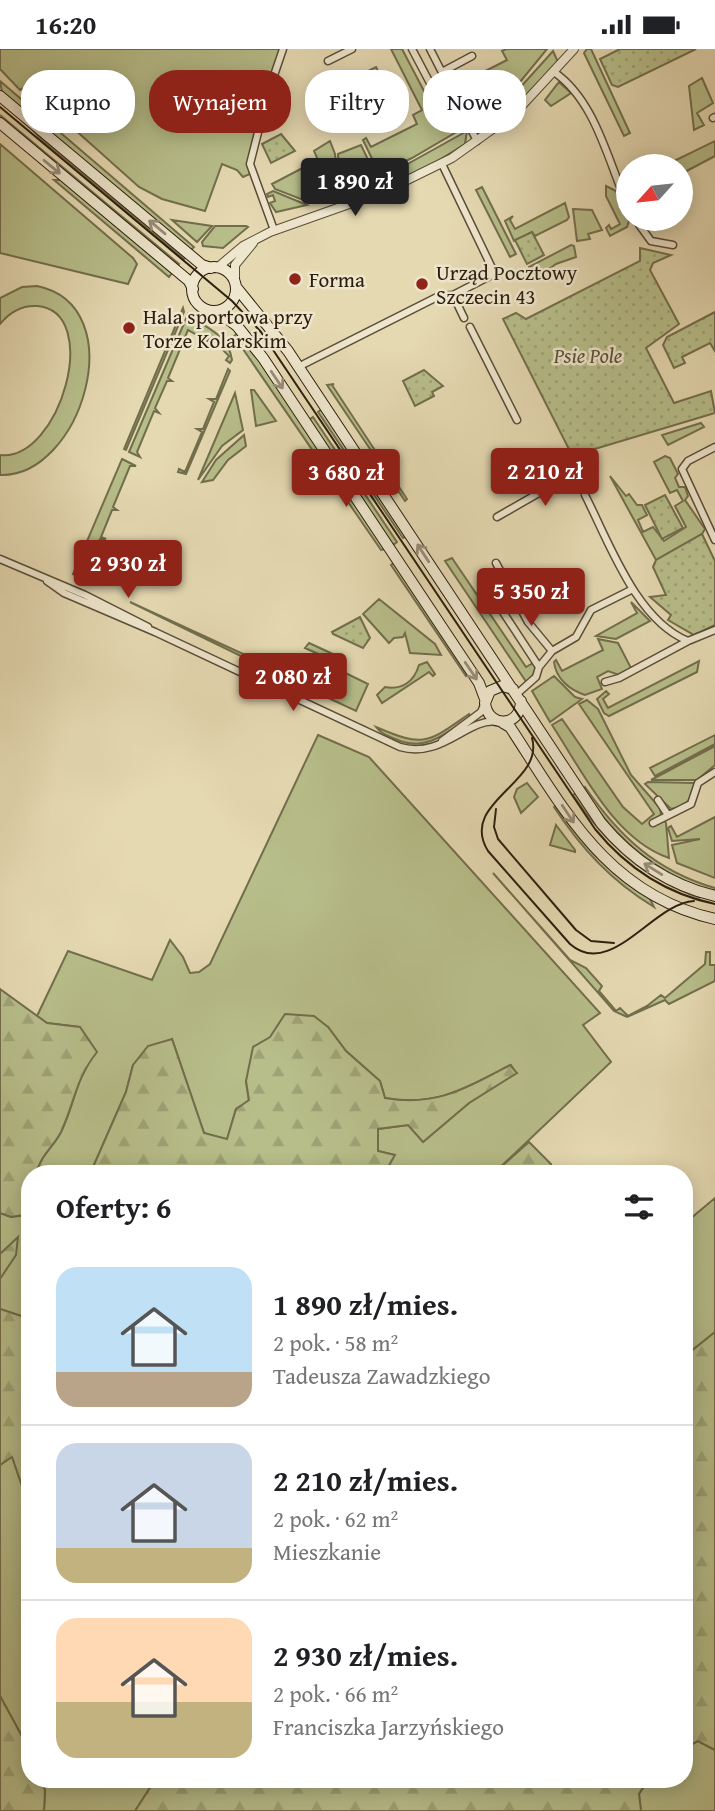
<!DOCTYPE html>
<html lang="pl">
<meta charset="utf-8">
<style>
body{margin:0;font-family:"Gentium Book Plus",serif;background:#f6f6f6;color:#202124;height:100vh;display:flex;flex-direction:column;font-size:26px;white-space:nowrap}
*{box-sizing:border-box;margin:0}
p{font-size:23px;color:#757577}
.icon{flex:none;width:38px;height:38px;fill:none;stroke:currentColor;stroke-width:2;stroke-linecap:round;stroke-linejoin:round}
.map{position:relative;flex:1;overflow:hidden}
.details{position:absolute;left:21px;top:1116px;width:672px;height:623px;display:flex;flex-direction:column;background:#fff;border-radius:28px;box-shadow:0 4px 18px #0003}
.details>*{flex:none}
.hud{position:absolute;left:21px;top:21px;width:674px;height:63px;display:flex;gap:14px}
.needle{width:46px;rotate:243deg}
.fabs{position:absolute;left:616px;top:105px;display:grid;gap:14px}
.fabs a{display:grid;place-items:center;width:77px;height:77px;border-radius:50%;background:#fff;box-shadow:0 4px 18px #0003;font-size:35px}
.price{position:absolute;translate:-50% -60px;padding:0 16px;border-radius:7px;background:#8f2418;color:#fff;font-size:23px;line-height:46px;filter:drop-shadow(0 2px 4px #0008)}
.price::after{content:'';position:absolute;left:50%;top:42px;width:21px;height:16px;margin-left:-10px;background:inherit;clip-path:polygon(0 0,100% 0,50% 100%)}
.price.current{background:#222;color:#fff}
ul{padding:0;list-style:none}
li{display:flex;align-items:center;gap:21px;height:175px;padding:0 35px}
li+li{border-top:2px solid #e0e0e0}
li span{display:grid;place-items:center;flex:none;width:196px;height:140px;border-radius:21px;color:#555}
li>.icon{margin-inline-start:auto}
span .icon{width:84px;height:84px;fill:#fffc;stroke-width:1}
li b{font-size:30px}
h2{display:flex;justify-content:space-between;align-items:center;height:84px;padding:0 35px;font-size:30px}
.tag{padding:0 24px;border-radius:28px;background:#fff;box-shadow:0 4px 18px #0003;font-size:24px;line-height:63px}
.tag.current{background:#8f2418;color:#fff}
.status{display:flex;justify-content:space-between;align-items:center;height:49px;padding:0 35px;background:#fff;direction:ltr}
.status svg{height:19px;fill:currentColor}
.map>svg:first-child{display:block}
.green{fill:#b7be8a;stroke:#726e4c;stroke-width:2}
.forest{fill:url(#forest-firs);stroke:#726e4c;stroke-width:2}
.park{fill:url(#park-dots);stroke:#726e4c;stroke-width:2}
.lines{fill:none;stroke-linecap:round;stroke-linejoin:round}
.minor-tunnel{stroke:#c0b491;stroke-width:6;stroke-dasharray:6 3;stroke-linecap:butt}
.minor-casing{stroke:#5a4d37;stroke-width:9}
.tertiary-casing{stroke:#5a4d37;stroke-width:10}
.secondary-casing{stroke:#2c1e0e;stroke-width:12}
.minor{stroke:#eee6cd;stroke-width:6}
.tertiary{stroke:#eee6cd;stroke-width:8}
.secondary{stroke:#eee6cd;stroke-width:10}
.tram{stroke:#2c1e0e;stroke-width:2}
.oneway{stroke:#978c77}
.poi-dot{fill:#8f2418;stroke:#eee6cd;stroke-width:2.5}
.labels{text-anchor:middle;dominant-baseline:central;stroke-width:5;stroke-linejoin:round;paint-order:stroke}
.poi-label{font-size:21px;fill:#2c1e0e;stroke:#eee6cd;text-anchor:start}
.park-label{font-size:21px;font-style:italic;fill:#564e33;stroke:#eee6cd}
</style>
<div class="status"><b>16:20</b><svg viewBox="0 0 49 12"><path d="M0 12V9h3v3zM5 12V6h3v6zM10 12V3h3v9zM15 12V0h3v12zM26 1h20v11H26zM47 4h2v5h-2z"/></svg></div>
<div class="map">
<svg width="715" height="1762" viewBox="0 0 715 1762">
<defs>
<pattern id="forest-firs" width="22" height="20" patternUnits="userSpaceOnUse" patternTransform="scale(1.75)"><rect width="22" height="20" fill="#b7be8a"/><path d="M5 1l3.5 6h-7zM16 11l3.5 6h-7z" fill="#9ea376"/></pattern>
<pattern id="park-dots" width="8" height="8" patternUnits="userSpaceOnUse" patternTransform="scale(1.75)"><rect width="8" height="8" fill="#b7be8a"/><path d="M2 2h.1M6 6h.1" fill="none" stroke="#9ea376" stroke-width="1.8" stroke-linecap="round"/></pattern>
</defs>
<rect width="100%" height="100%" fill="#e5d9b2"/>
<filter id="stains"><feTurbulence type="fractalNoise" baseFrequency=".00286" numOctaves="4"/><feColorMatrix values="0 0 0 0 .2 0 0 0 0 .09 0 0 0 0 .02 0 0 0 .5 -.17"/></filter>
<radialGradient id="worn" r=".72"><stop offset=".6" stop-color="#630" stop-opacity="0"/><stop offset="1" stop-color="#630" stop-opacity=".3"/></radialGradient>
<path class="green" d="M 0,0 L 281,0 L 248,112 L 250,125 L 243,128 L 237,121 L 222,115 L 205,162 L 162,150 L 139,138 L 26,37 L 20,41 L 0,20 Z
M 391,0 L 402,0 L 435,63 L 451,58 L 465,78 L 412,109 L 382,123 L 377,120 L 363,91 L 366,89 L 371,98 L 417,75 L 413,66 L 422,61 Z
M 506,0 L 547,0 L 520,33 L 474,70 L 456,37 L 507,11 L 502,2 Z
M 587,0 L 591,0 L 630,84 L 624,87 L 584,4 Z
M 553,2 L 558,13 L 519,55 L 480,82 L 476,75 L 509,51 Z
M 702,29 L 713,54 L 697,64 L 704,76 L 694,81 L 689,37 Z
M 0,32 L 194,198 L 190,202 L 2,43 Z
M 559,33 L 571,44 L 551,57 L 545,51 Z
M 0,66 L 179,215 L 177,218 L 12,79 Z
M 29,77 L 186,207 L 184,210 L 42,91 Z
M 467,82 L 465,95 L 431,116 L 379,140 L 377,132 Z
M 330,92 L 335,105 L 339,145 L 336,142 L 311,154 L 275,140 L 272,135 L 318,111 L 314,102 Z
M 715,92 L 715,107 L 681,125 L 681,117 L 676,117 L 674,112 Z
M 0,95 L 133,209 L 137,215 L 128,235 L 0,204 Z
M 361,96 L 375,125 L 340,144 L 338,105 Z
M 54,131 L 61,131 L 172,224 L 169,228 Z
M 606,137 L 616,142 L 629,172 L 627,178 L 610,187 L 606,179 L 609,176 L 611,180 L 620,175 L 606,147 Z
M 482,138 L 516,205 L 510,208 L 476,141 Z
M 273,142 L 307,156 L 276,163 L 270,154 L 275,152 L 273,146 L 268,148 L 267,145 Z
M 565,154 L 569,168 L 567,171 L 535,187 L 532,183 L 514,192 L 505,172 L 513,167 L 510,171 L 515,180 Z
M 573,160 L 592,161 L 602,181 L 588,185 L 590,190 L 577,192 Z
M 172,171 L 212,177 L 197,193 Z
M 215,177 L 246,177 L 248,178 L 223,199 L 203,197 L 202,193 Z
M 571,196 L 574,197 L 576,208 L 556,215 L 541,226 L 531,223 L 529,218 Z
M 37,237 C 134,257 81,429 0,426 L 0,406 C 60,413 103,262 37,257 C 22,256 9,264 0,275 L 0,249 L 22,238 Z
M 183,259 L 184,263 L 126,401 L 124,400 Z
M 188,265 C 206,280 228,284 232,311 L 230,314 L 226,311 L 229,307 L 211,289 L 207,292 L 188,281 L 168,329 L 172,332 L 167,332 L 155,359 L 159,364 L 154,362 L 137,403 L 140,408 L 129,403 Z
M 238,284 L 254,303 L 386,500 L 381,501 L 234,287 Z
M 228,320 L 230,322 L 186,425 L 178,423 L 179,420 L 185,423 L 202,383 L 197,380 L 203,380 L 214,353 L 209,350 L 216,350 Z
M 334,335 L 332,336 L 407,450 L 405,452 L 327,336 Z
M 251,341 L 254,341 L 276,372 L 256,377 Z
M 235,344 L 243,381 L 222,397 L 198,431 Z
M 322,360 L 407,487 L 403,489 L 318,363 Z
M 313,368 L 397,493 L 393,496 L 309,371 Z
M 701,374 L 704,378 L 668,396 L 662,386 Z
M 244,386 L 246,397 L 228,411 L 213,431 L 202,433 L 216,411 Z
M 665,407 L 670,409 L 678,425 L 675,429 L 679,438 L 685,438 L 688,447 L 685,451 L 705,480 L 702,485 L 656,511 L 610,427 L 626,447 L 629,445 L 637,456 L 642,456 L 647,466 L 638,471 L 643,483 L 653,478 L 664,492 L 686,478 L 675,457 L 683,452 L 677,441 L 670,444 L 654,413 Z
M 122,410 L 136,417 L 130,417 L 113,458 L 117,461 L 112,461 L 101,488 L 106,490 L 100,490 L 83,529 L 87,534 L 73,525 Z
M 452,509 L 526,618 L 535,613 L 537,617 L 535,626 L 527,634 L 445,512 Z
M 395,513 L 469,625 L 466,627 L 391,516 Z
M 379,550 L 435,595 L 441,606 L 410,604 L 405,584 L 403,588 L 394,589 L 389,594 L 363,565 Z
M 130,553 L 289,626 L 299,614 L 290,631 Z
M 631,553 L 650,572 L 616,590 L 596,587 L 637,564 Z
M 598,590 L 618,594 L 631,619 L 619,626 L 608,622 L 597,628 L 602,640 L 585,646 C 570,641 556,630 554,613 L 556,611 L 562,622 L 603,601 Z
M 309,594 L 335,606 L 331,605 L 327,612 L 331,617 L 368,635 L 356,662 L 309,640 L 323,607 L 305,599 Z
M 699,612 L 697,623 L 609,667 L 604,664 L 597,650 L 606,642 L 609,645 L 603,650 L 608,659 Z
M 427,613 L 435,625 L 433,627 L 429,623 L 382,654 L 377,646 L 385,638 C 402,641 414,633 419,616 Z
M 554,627 L 575,648 L 582,650 L 550,673 L 532,642 Z
M 587,651 L 598,660 L 631,726 L 660,759 L 661,766 L 650,774 L 653,777 L 664,771 L 666,774 L 669,809 C 614,790 583,723 552,676 L 562,670 L 623,758 L 642,775 L 654,765 L 579,655 Z
M 469,665 L 470,668 C 447,684 425,704 395,690 C 388,687 381,685 376,678 C 425,699 427,694 469,665 Z
M 318,686 L 369,708 L 600,964 L 583,976 L 611,1013 L 493,1125 L 375,1125 L 388,1118 L 394,1106 L 378,1102 L 378,1080 L 408,1076 L 424,1092 L 469,1054 L 516,1024 L 511,1016 C 465,1039 438,1058 385,1049 L 380,1032 L 346,1002 L 328,978 L 246,1032 L 249,1052 L 236,1060 L 227,1091 L 204,1084 L 172,990 L 133,1016 L 126,1043 L 90,1125 L 36,1125 C 41,1105 52,1100 61,1083 C 75,1054 75,1031 96,1003 L 79,978 L 47,974 L 37,967 L 68,902 L 152,931 L 170,891 L 183,908 L 190,924 L 199,923 L 210,915 Z
M 715,686 L 715,695 L 655,727 L 650,719 Z
M 715,697 L 715,716 L 697,731 L 651,731 Z
M 648,733 L 695,734 C 692,750 688,757 671,760 L 645,735 Z
M 527,734 L 538,748 L 521,764 L 514,748 L 517,740 Z
M 585,738 C 619,787 656,822 715,839 L 715,843 C 655,825 617,790 582,740 Z
M 576,744 L 604,783 L 700,849 C 643,829 606,795 573,746 Z
M 557,756 L 595,806 L 650,850 L 654,858 C 611,832 581,799 554,758 Z
M 715,768 L 715,829 L 677,814 L 672,796 L 700,790 L 672,792 L 668,779 L 671,777 L 677,788 Z
M 556,776 L 575,801 L 575,803 L 550,796 Z
M 493,824 L 570,911 L 586,919 L 602,937 L 599,942 L 616,962 L 620,959 L 628,967 L 647,957 L 661,946 L 665,949 L 705,915 L 706,903 L 710,903 L 710,916 L 715,916 L 715,932 L 669,955 L 665,951 L 627,968 L 614,962 Z
M 30,1147 L 30,1270 L 0,1260 L 0,1164 L 11,1168 L 24,1166 Z
M 715,1149 L 715,1283 L 684,1308 L 684,1175 Z
M 12,1407 L 30,1460 L 30,1702 L 0,1647 L 0,1416 Z
M 698,1692 L 715,1701 L 715,1762 L 641,1762 L 639,1745 L 648,1731 L 684,1731 L 684,1699 Z
M 42,1731 L 155,1731 L 135,1762 L 44,1762 L 45,1742 Z"/>
<path class="forest" d="M 0,940 L 47,974 L 80,978 L 97,1003 C 75,1031 75,1053 61,1083 C 52,1100 41,1105 36,1125 L 30,1125 L 30,1147 L 24,1166 L 11,1168 L 0,1164 Z
M 285,965 L 314,967 L 328,978 L 346,1002 L 380,1032 L 385,1049 C 437,1058 466,1039 510,1016 L 517,1024 L 469,1054 L 423,1093 L 408,1076 L 378,1080 L 378,1102 L 395,1106 L 388,1118 L 375,1125 L 90,1125 L 126,1043 L 133,1016 L 148,997 L 172,990 L 204,1084 L 227,1090 L 236,1060 L 249,1051 L 246,1032 L 253,998 L 270,988 Z
M 529,1093 L 551,1115 L 550,1125 L 493,1125 Z
M 18,1188 L 16,1206 L 0,1230 L 0,1205 Z
M 0,1260 L 30,1270 L 30,1460 L 12,1408 L 0,1416 Z
M 715,1283 L 715,1701 L 698,1692 L 684,1699 L 684,1308 Z
M 0,1647 L 30,1702 L 30,1731 L 42,1731 L 45,1742 L 44,1762 L 0,1762 Z
M 155,1731 L 648,1731 L 639,1745 L 641,1762 L 135,1762 Z"/>
<path class="park" d="M 620,0 L 696,0 L 618,38 L 612,36 L 600,10 Z
M 376,18 L 394,54 L 372,65 L 354,29 Z
M 281,85 L 295,102 L 271,114 L 262,95 Z
M 532,183 L 544,206 L 527,215 L 515,191 Z
M 640,199 L 671,206 L 653,214 L 650,221 L 679,275 L 646,299 L 674,354 L 711,342 L 715,364 L 588,402 L 574,410 L 503,270 L 516,264 L 526,270 L 640,212 Z
M 715,263 L 715,302 L 710,294 L 682,308 L 685,314 L 674,319 L 663,296 L 667,288 Z
M 424,321 L 443,337 L 432,343 L 434,347 L 415,357 L 403,332 Z
M 665,446 L 683,479 L 662,490 L 645,456 Z
M 702,485 L 715,512 L 715,576 L 694,586 L 668,571 L 671,566 L 650,548 L 666,546 L 653,518 L 656,511 Z
M 360,568 L 370,589 L 363,599 L 333,585 L 332,583 Z"/>
<g class="lines">
<path class="minor-tunnel" d="M 580,437 L 585,446"/>
<g class="minor-casing">
<path id="minor" d="M 412,0 L 440,53 L 454,46
M 430,0 L 477,92
M 328,12 L 352,0
M 442,23 L 472,7
M 554,23 C 596,52 608,113 628,157
M 713,69 L 715,68
M 635,170 L 651,192 L 673,196
M 274,181 L 250,115 L 268,44 L 283,0
M 453,246 L 464,269
M 470,278 L 517,371
M 298,318 L 439,247 L 453,246 L 492,226 L 492,219 L 442,115
M 715,398 L 688,412 L 682,420 L 715,491
M 585,446 C 609,493 636,571 688,592 L 715,581
M 497,468 L 565,429 L 579,425
M 0,510 L 85,546 L 148,578
M 496,514 L 528,573 L 552,602
M 47,532 L 64,544 L 155,583 L 400,698 C 443,710 468,668 497,673
M 503,563 L 539,618 L 536,628 L 518,644
M 539,618 L 552,602 L 576,588 L 591,561 L 633,540
M 605,633 L 619,629 L 688,592
M 442,692 L 481,663 L 484,656
M 658,751 L 668,766
M 653,774 L 691,755 L 698,734 L 715,723"/>
</g>
<g class="tertiary-casing">
<path id="tertiary" d="M 217,219 L 243,197 L 270,183 L 383,143 L 452,109 L 515,64 L 574,0
M 235,233 L 235,216 L 253,194"/>
</g>
<g class="secondary-casing">
<path id="secondary" d="M 0,47 L 202,216 L 211,219
M 0,74 L 189,232 L 193,240
M192 240a22 22 0 1 1 44 0a22 22 0 1 1-44 0Z
M 236,238 L 288,302 L 601,774 C 631,810 669,836 715,847
M 217,262 L 237,277 L 263,309 L 479,634 L 485,650
M 513,640 L 502,637 L 490,642 L 485,654 C 488,680 521,678 521,652
M 503,674 L 510,678 C 565,762 608,846 715,870"/>
</g>
<use href="#minor" class="minor"/>
<use href="#tertiary" class="tertiary"/>
<use href="#secondary" class="secondary"/>
<path class="tram" d="M 0,58 L 232,252 L 261,283 L 595,780 C 626,818 667,845 715,855
M 532,689 C 545,734 458,753 488,802 L 570,895 C 611,931 653,854 694,852
M 496,760 L 494,778 L 498,790 L 576,881 L 591,892 L 614,894"/>
</g>
<defs><path id="oneway-shaft" d="M-6 0H5M1.5-3L5.5 0L1.5 3" fill="none" stroke-width="1.6" stroke-linecap="round" stroke-linejoin="round" transform="scale(1.75)"/></defs>
<g class="oneway">
<use href="#oneway-shaft" transform="translate(52 118) rotate(40)"/>
<use href="#oneway-shaft" transform="translate(157 178) rotate(-140)"/>
<use href="#oneway-shaft" transform="translate(277 331) rotate(56)"/>
<use href="#oneway-shaft" transform="translate(423 504) rotate(-123)"/>
<use href="#oneway-shaft" transform="translate(471 622) rotate(56)"/>
<use href="#oneway-shaft" transform="translate(568 765) rotate(56)"/>
<use href="#oneway-shaft" transform="translate(653 820) rotate(-148)"/>
</g>
<g class="poi-dot">
<circle cx="295" cy="230" r="7"/>
<circle cx="422" cy="235" r="7"/>
<circle cx="129" cy="279" r="7"/>
</g>
<g class="labels">
<g class="poi-label">
<text x="436" y="223">Urząd Pocztowy<tspan x="436" dy="24">Szczecin 43</tspan></text>
<text x="309" y="230">Forma</text>
<text x="143" y="267">Hala sportowa przy<tspan x="143" dy="24">Torze Kolarskim</tspan></text>
</g>
<g class="park-label">
<text x="588" y="306">Psie Pole</text>
</g>
</g>
<rect width="100%" height="100%" filter="url(#stains)"/>
<rect width="100%" height="100%" fill="url(#worn)"/>
</svg>
<div class="fabs">
<a><svg class="needle" viewBox="-14 -14 28 28"><path d="M0-13l5 13h-10z" fill="#e53935"/><path d="M0 13l5-13h-10z" fill="#757577"/></svg></a>
</div>
<b class="price current" style="left:355px;top:169px">1 890 zł</b>
<b class="price" style="left:545px;top:459px">2 210 zł</b>
<b class="price" style="left:346px;top:460px">3 680 zł</b>
<b class="price" style="left:128px;top:551px">2 930 zł</b>
<b class="price" style="left:531px;top:579px">5 350 zł</b>
<b class="price" style="left:293px;top:664px">2 080 zł</b>
<div class="hud">
<a class="tag">Kupno</a>
<a class="tag current">Wynajem</a>
<a class="tag">Filtry</a>
<a class="tag">Nowe</a>
</div>
<section class="details">
<h2>Oferty: 6<svg class="icon" aria-label="filters" viewBox="0 0 24 24"><path d="M4 7h16M4 17h16"/><circle cx="9" cy="7" r="2"/><circle cx="15" cy="17" r="2"/></svg></h2>
<ul>
<li><span style="background:linear-gradient(#bfe0f5 75%,#b9a48a 0)"><svg class="icon" aria-label="home" viewBox="0 0 24 24"><path d="M3 11l9-7 9 7M6 9v11h12V9"/></svg></span><div><b>1 890 zł/mies.</b><p>2 pok. · 58 m²</p><p>Tadeusza Zawadzkiego</p></div></li>
<li><span style="background:linear-gradient(#c9d6e8 75%,#c2b280 0)"><svg class="icon" aria-label="home" viewBox="0 0 24 24"><path d="M3 11l9-7 9 7M6 9v11h12V9"/></svg></span><div><b>2 210 zł/mies.</b><p>2 pok. · 62 m²</p><p>Mieszkanie</p></div></li>
<li><span style="background:linear-gradient(#ffd9b3 60%,#c2b280 0)"><svg class="icon" aria-label="home" viewBox="0 0 24 24"><path d="M3 11l9-7 9 7M6 9v11h12V9"/></svg></span><div><b>2 930 zł/mies.</b><p>2 pok. · 66 m²</p><p>Franciszka Jarzyńskiego</p></div></li>
</ul>
</section>
</div>
